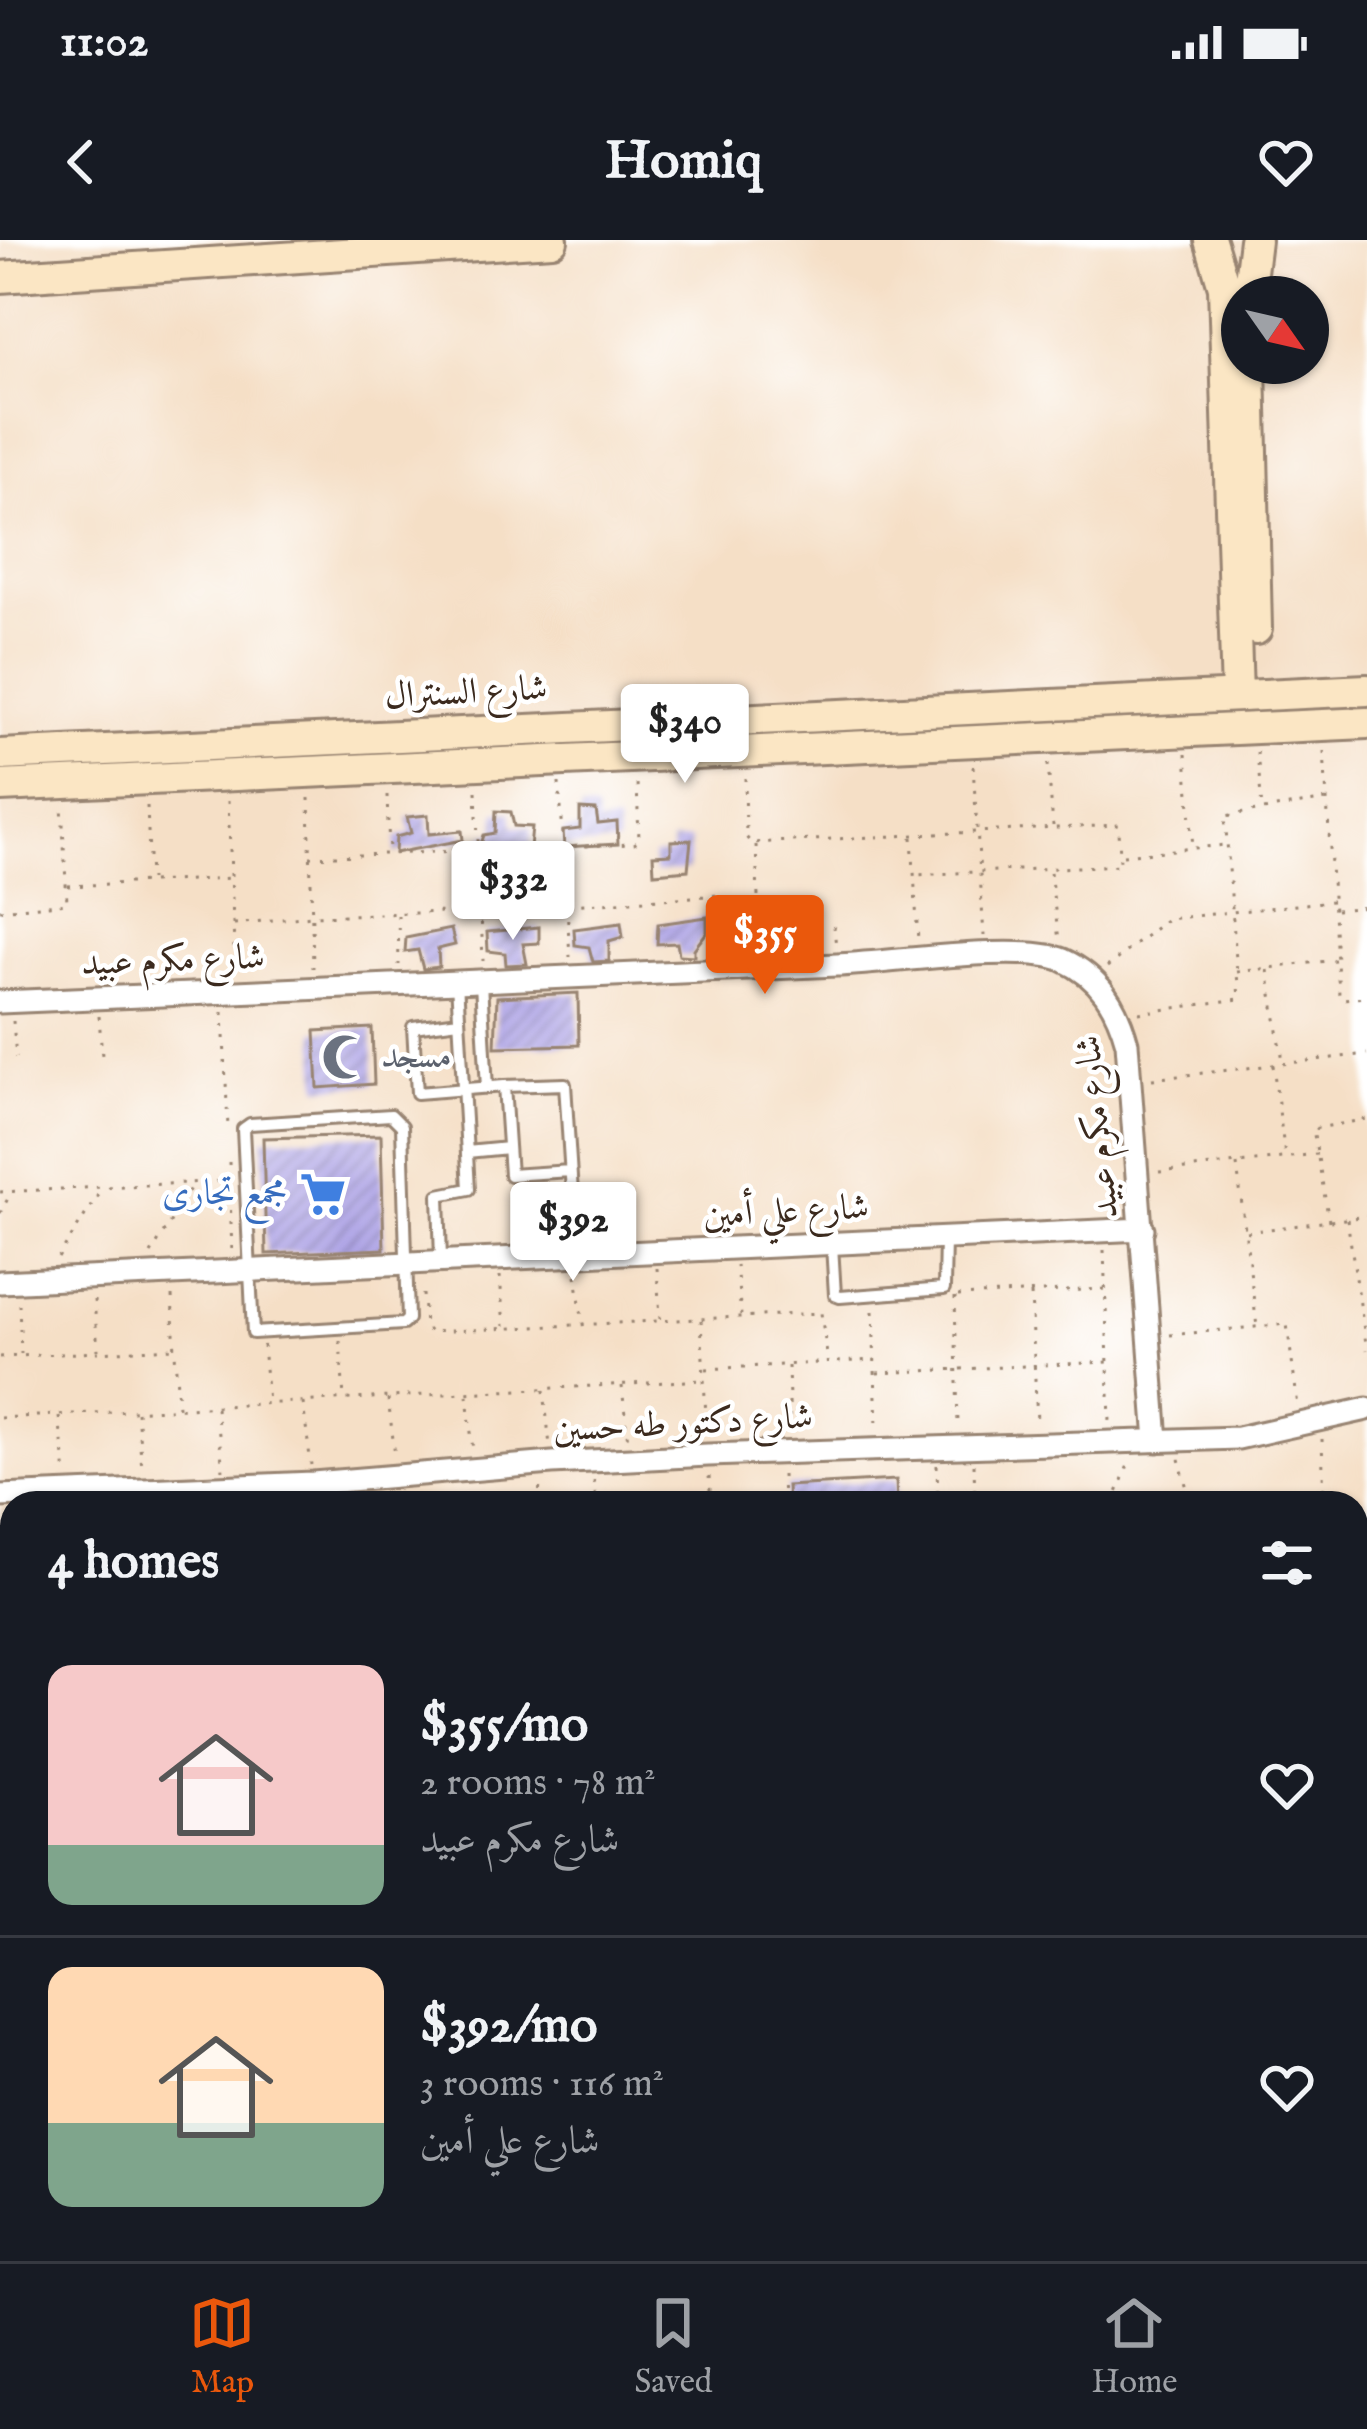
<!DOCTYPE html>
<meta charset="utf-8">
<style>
body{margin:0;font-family:"IM FELL English",Amiri,serif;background:#242831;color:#f1f3f6;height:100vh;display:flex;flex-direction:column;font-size:45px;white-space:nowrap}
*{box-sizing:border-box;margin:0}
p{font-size:39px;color:#9ea1a6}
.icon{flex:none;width:66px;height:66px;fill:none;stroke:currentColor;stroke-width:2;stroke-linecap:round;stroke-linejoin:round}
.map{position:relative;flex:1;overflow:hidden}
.side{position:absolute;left:0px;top:1251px;width:1368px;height:771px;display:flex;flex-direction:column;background:#171b24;border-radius:36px 36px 0 0;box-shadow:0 3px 9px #0004}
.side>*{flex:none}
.needle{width:78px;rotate:124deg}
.fabs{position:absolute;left:1221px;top:36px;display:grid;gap:24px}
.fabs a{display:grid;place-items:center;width:108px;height:108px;border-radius:50%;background:#171b24;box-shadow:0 3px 9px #0004;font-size:60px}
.price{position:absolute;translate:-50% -102px;padding:0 27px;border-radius:12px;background:#fff;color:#222;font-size:39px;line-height:78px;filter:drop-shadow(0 3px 6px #0008)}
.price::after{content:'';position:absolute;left:50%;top:72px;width:36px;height:27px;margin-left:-18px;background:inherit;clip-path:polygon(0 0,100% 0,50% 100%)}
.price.active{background:#ea580c;color:#fff}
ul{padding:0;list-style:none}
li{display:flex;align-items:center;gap:36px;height:300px;padding:0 48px}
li+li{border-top:3px solid #363941}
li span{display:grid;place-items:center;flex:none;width:336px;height:240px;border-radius:24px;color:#555}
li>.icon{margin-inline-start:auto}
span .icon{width:144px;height:144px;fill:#fffc;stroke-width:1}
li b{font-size:51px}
h2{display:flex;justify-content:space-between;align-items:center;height:144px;padding:0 48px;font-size:51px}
.status{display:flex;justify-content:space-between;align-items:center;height:84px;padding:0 60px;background:#171b24;direction:ltr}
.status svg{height:33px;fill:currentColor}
header{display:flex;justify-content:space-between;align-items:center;height:156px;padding:0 48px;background:#171b24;font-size:54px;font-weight:700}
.tabs{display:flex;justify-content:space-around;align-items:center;height:168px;border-top:3px solid #363941;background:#171b24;font-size:33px;color:#9ea1a6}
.tabs a{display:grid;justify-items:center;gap:6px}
.tabs .active{color:#ea580c}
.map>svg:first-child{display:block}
.garden{fill:url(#garden-furrows);stroke:#757d4c;stroke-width:3}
.building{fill:url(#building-hatch)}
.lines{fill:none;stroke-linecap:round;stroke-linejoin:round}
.lane-casing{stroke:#988472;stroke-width:16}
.street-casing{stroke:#988472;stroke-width:27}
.secondary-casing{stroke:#988472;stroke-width:36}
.path{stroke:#988472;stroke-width:3;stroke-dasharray:3 9;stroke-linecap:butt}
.lane{stroke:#fff;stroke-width:10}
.street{stroke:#fff;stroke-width:21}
.secondary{stroke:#fbe6c4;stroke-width:30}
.labels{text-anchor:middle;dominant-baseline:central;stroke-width:9;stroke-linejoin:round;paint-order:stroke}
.street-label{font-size:36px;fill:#3b2a1e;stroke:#fff}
.worship-label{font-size:36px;fill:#5b616d;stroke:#fff;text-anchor:start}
.shop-label{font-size:36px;fill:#366cbe;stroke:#fff;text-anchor:end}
</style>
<div class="status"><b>11:02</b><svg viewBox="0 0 49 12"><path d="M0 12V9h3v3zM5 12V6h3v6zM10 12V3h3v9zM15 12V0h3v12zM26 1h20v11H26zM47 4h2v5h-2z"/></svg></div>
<header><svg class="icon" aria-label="back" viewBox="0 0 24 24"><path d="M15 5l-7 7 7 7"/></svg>Homiq<svg class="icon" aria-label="heart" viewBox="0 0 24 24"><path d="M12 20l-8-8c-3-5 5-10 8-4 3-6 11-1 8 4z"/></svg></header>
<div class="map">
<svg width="1367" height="2021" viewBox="0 0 1367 2021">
<defs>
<pattern id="garden-furrows" width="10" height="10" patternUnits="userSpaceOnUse" patternTransform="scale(3)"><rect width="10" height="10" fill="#afd079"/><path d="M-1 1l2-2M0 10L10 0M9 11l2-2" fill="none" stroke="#97b368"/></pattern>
<pattern id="building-hatch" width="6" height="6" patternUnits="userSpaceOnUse" patternTransform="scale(3)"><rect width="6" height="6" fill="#aba0e5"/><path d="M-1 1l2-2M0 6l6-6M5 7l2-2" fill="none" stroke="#8c83b9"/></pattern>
</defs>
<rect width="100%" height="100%" fill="#fff"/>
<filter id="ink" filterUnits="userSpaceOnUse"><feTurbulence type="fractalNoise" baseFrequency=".00833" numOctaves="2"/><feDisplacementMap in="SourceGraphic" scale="24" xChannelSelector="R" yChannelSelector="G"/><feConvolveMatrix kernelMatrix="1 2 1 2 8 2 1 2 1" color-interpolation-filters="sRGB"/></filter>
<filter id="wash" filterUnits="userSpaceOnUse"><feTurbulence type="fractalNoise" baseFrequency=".004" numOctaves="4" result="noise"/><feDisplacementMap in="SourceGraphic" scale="48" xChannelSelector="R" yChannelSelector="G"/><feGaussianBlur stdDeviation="2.7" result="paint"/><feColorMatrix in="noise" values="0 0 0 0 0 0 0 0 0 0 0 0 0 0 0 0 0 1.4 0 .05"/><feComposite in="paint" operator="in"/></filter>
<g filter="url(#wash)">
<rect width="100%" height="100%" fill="#f5dfc6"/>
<path class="garden" d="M 334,2010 L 400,2010 L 401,2021 L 334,2021 Z
M 518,2010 L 549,2010 L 550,2021 L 494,2021 L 493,2013 Z"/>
<g id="blocks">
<path class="building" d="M 580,569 L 596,570 L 598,584 L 617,582 L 618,604 L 564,607 L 563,591 L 580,589 Z
M 496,571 L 511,572 L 514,586 L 532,587 L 530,608 L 479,610 L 484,595 L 495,593 Z
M 428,575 L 429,594 L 462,591 L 463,600 L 395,613 L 396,597 L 411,593 L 407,577 Z
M 691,600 L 688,630 L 654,633 L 653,615 L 671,614 L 671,601 Z
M 707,677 L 707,692 L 694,709 L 694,716 L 679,715 L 677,703 L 657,704 L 658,684 Z
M 621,683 L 623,697 L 609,701 L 609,721 L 593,722 L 589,707 L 575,705 L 574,689 Z
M 539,687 L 539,703 L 523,704 L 527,724 L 506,725 L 505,713 L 488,711 L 487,692 Z
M 451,689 L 455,705 L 438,709 L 439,727 L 423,729 L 418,710 L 405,712 L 406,698 Z
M 578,753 L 579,805 L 495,807 L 497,757 Z
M 372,788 L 374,844 L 318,848 L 315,791 Z
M 381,895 L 384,1009 L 266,1014 L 263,898 Z
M 896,1240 L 897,1263 L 788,1263 L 787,1246 Z"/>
</g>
</g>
<g filter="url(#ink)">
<use href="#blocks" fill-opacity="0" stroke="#988472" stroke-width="3"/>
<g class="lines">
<g class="lane-casing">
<path id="lane" d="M 481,743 L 487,848
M 459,781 L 413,787 L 417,853 L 504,846
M 391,875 L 402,886 L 408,1079 L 403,1084 L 253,1093 L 243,889 L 250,884 Z
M 467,912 L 508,908
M 570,931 L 510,935 L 504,846 L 565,844 L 576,1015
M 832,1005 L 835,1055 L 840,1057 L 944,1049 L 945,998
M 441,1021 L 439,955 L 469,949 L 457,742
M 0,1733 L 12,1732"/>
</g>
<g class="street-casing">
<path id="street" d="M 0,762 C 279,750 558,739 837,725 C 887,723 1024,703 1063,720 C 1100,737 1117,766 1127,803 L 1157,1201
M 0,1042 L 1143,989
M 0,1256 L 313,1243 L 552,1223 L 708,1215 L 1238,1198 L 1367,1169
M 1356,1404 L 1367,1401
M 0,1681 L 12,1681
M 1356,1836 L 1367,1835
M 1356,1860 L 1367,1860
M 0,1902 L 12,1901
M 0,1929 L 12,1928
M 90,2010 L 91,2021
M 916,2010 L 916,2021"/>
</g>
<g class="secondary-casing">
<path id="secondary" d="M 1210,0 L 1224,47 L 1237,456
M 0,37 L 552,0
M 1248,57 L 1255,0
M 1250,123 L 1256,389
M 0,515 L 1367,450
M 0,546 L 1367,483"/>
</g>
<path class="path" d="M 1324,511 L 1339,754 L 1343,759 L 1367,757
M 1257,512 L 1262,568
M 1186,514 L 1193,608
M 1048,524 L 1053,586
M 973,526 L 984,696
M 745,538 L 746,597 L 751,603 L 1119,585 L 1120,625 L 914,635
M 559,543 L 564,605
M 476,551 L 483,721
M 387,555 L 389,612
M 309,558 L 313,728
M 228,561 L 235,731
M 147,566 L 150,640
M 912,597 L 918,701
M 756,605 L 760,709
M 1123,615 L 1225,605
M 310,617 L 634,604 L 639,601 L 637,542
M 1050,632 L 1059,700
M 68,646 L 232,638
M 567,667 L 570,717
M 0,670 L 67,663 L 62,565
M 1336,670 L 1367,667
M 398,675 L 399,725
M 234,684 L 312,676 L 481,671 L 721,655
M 834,686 L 836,708
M 1107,727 L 1167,679 L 1332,661
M 1268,730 L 1283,821
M 1237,732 L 1335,720
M 223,772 L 228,888
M 1139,773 L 1239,759 L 1225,576 L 1327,560
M 99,776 L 102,816
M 13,781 L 16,818
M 1273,825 L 1285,916
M 1152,839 L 1367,814
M 229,922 L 232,1014
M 1237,925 L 1257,1087
M 1159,932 L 1317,914
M 0,952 L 228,941
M 0,973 L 11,953
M 1347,979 L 1367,1110
M 1329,981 L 1313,889 L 1367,879
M 1247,992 L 1367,976
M 1104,1010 L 1110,1181
M 151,1014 L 192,945
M 58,1018 L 101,950
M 736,1025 L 741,1075
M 657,1028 L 660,1079
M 576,1035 L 583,1084
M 500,1036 L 504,1086
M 423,1054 L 425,1087 L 430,1092 L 821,1073 L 828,1122
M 1031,1054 L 1037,1182
M 172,1056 L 178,1167
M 958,1056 L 1106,1049
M 955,1057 L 958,1185
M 94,1060 L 98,1110
M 19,1064 L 21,1114
M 873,1071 L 877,1187
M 701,1080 L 707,1196
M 1170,1095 L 1287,1084 L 1298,1166
M 340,1101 L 344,1158
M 263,1105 L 268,1162
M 0,1117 L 175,1108
M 788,1126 L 790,1194
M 706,1129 L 875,1120
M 877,1133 L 1108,1122
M 622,1146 L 628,1202
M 544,1150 L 550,1206
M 467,1155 L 473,1211
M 388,1159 L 395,1215
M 303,1163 L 311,1225
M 216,1168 L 223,1230
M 137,1172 L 142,1228
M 59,1177 L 66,1233
M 0,1178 L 704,1140
M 1322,1199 L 1324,1263
M 1179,1219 L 1191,1263
M 974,1224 L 975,1263
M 937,1225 L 938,1263
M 782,1235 L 783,1263
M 709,1236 L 711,1263
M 594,1241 L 596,1263
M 539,1263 L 540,1241
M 1113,1263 L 1130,1220
M 1356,1288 L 1367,1288
M 1356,1343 L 1367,1342
M 0,1377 L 12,1376
M 0,1463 L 12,1462
M 0,1563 L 12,1562
M 1356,1603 L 1367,1603
M 1356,1719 L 1367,1718
M 0,1826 L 12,1825
M 0,1874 L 12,1874
M 1356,1884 L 1367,1883
M 236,2010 L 236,2021
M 331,2010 L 332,2021
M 478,2010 L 478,2021
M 590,2010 L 590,2021
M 730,2010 L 730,2021
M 804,2010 L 804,2021
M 1266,2010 L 1267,2021
M 1281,2010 L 1281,2021
M 1335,2010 L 1338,2021
M 0,2013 L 33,2012 L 35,2021
M 939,2017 L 1075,2011
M 1316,2021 L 1316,2010"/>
<use href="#lane" class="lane"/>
<use href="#street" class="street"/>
<use href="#secondary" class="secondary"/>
</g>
</g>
<defs>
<g id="mosque-bare" transform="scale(3.6)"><path d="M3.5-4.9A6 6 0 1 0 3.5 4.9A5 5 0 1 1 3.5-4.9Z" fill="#6b7280" stroke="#fff" stroke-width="2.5" paint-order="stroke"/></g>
<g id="supermarket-bare" transform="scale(3.6)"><path d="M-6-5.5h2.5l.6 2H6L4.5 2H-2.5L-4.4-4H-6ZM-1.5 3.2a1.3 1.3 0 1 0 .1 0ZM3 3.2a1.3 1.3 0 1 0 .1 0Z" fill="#3f7fe0" stroke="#fff" stroke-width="2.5" paint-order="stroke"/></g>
</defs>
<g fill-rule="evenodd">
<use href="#mosque-bare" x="345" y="817"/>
<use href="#supermarket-bare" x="323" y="954"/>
</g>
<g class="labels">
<g class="street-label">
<text transform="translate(466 453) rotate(-3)">شارع السنترال</text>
<text transform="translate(173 721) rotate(-2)">شارع مكرم عبيد</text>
<text transform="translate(1098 887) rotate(-96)">شارع مكرم عبيد</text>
<text transform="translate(786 972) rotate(-3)">شارع علي أمين</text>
<text transform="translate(683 1184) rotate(-3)">شارع دكتور طه حسين</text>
</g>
<g class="worship-label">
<text x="381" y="817">مسجد</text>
</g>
<g class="shop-label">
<text x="287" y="954">مجمع تجارى</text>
</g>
</g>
</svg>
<div class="fabs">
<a><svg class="needle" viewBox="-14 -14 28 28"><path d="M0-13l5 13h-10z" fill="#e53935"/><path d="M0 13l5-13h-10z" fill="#9ea1a6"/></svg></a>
</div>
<b class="price" style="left:685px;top:546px">$340</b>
<b class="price" style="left:513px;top:703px">$332</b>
<b class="price active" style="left:765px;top:757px">$355</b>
<b class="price" style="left:573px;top:1044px">$392</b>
<section class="side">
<h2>4 homes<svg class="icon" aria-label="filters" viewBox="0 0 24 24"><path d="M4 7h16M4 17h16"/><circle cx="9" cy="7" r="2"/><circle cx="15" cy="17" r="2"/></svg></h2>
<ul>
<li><span style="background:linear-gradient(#f6c9c9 75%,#7fa58c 0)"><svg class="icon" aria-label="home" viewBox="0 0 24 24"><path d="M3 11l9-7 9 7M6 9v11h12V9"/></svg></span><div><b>$355/mo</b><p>2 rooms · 78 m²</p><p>شارع مكرم عبيد</p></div><svg class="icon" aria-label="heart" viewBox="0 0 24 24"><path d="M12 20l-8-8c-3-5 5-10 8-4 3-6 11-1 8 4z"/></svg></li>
<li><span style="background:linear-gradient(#ffd9b3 65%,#7fa58c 0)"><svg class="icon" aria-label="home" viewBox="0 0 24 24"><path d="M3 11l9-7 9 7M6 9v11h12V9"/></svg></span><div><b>$392/mo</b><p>3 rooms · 116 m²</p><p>شارع علي أمين</p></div><svg class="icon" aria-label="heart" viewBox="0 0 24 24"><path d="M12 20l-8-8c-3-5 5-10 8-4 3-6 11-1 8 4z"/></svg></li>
</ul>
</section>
</div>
<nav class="tabs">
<a class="active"><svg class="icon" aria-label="map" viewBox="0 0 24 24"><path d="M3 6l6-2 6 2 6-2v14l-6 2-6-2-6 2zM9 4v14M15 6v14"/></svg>Map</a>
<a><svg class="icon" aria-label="saved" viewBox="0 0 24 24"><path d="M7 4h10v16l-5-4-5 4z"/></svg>Saved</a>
<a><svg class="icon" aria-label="home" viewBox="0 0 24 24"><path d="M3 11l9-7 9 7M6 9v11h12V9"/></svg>Home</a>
</nav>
